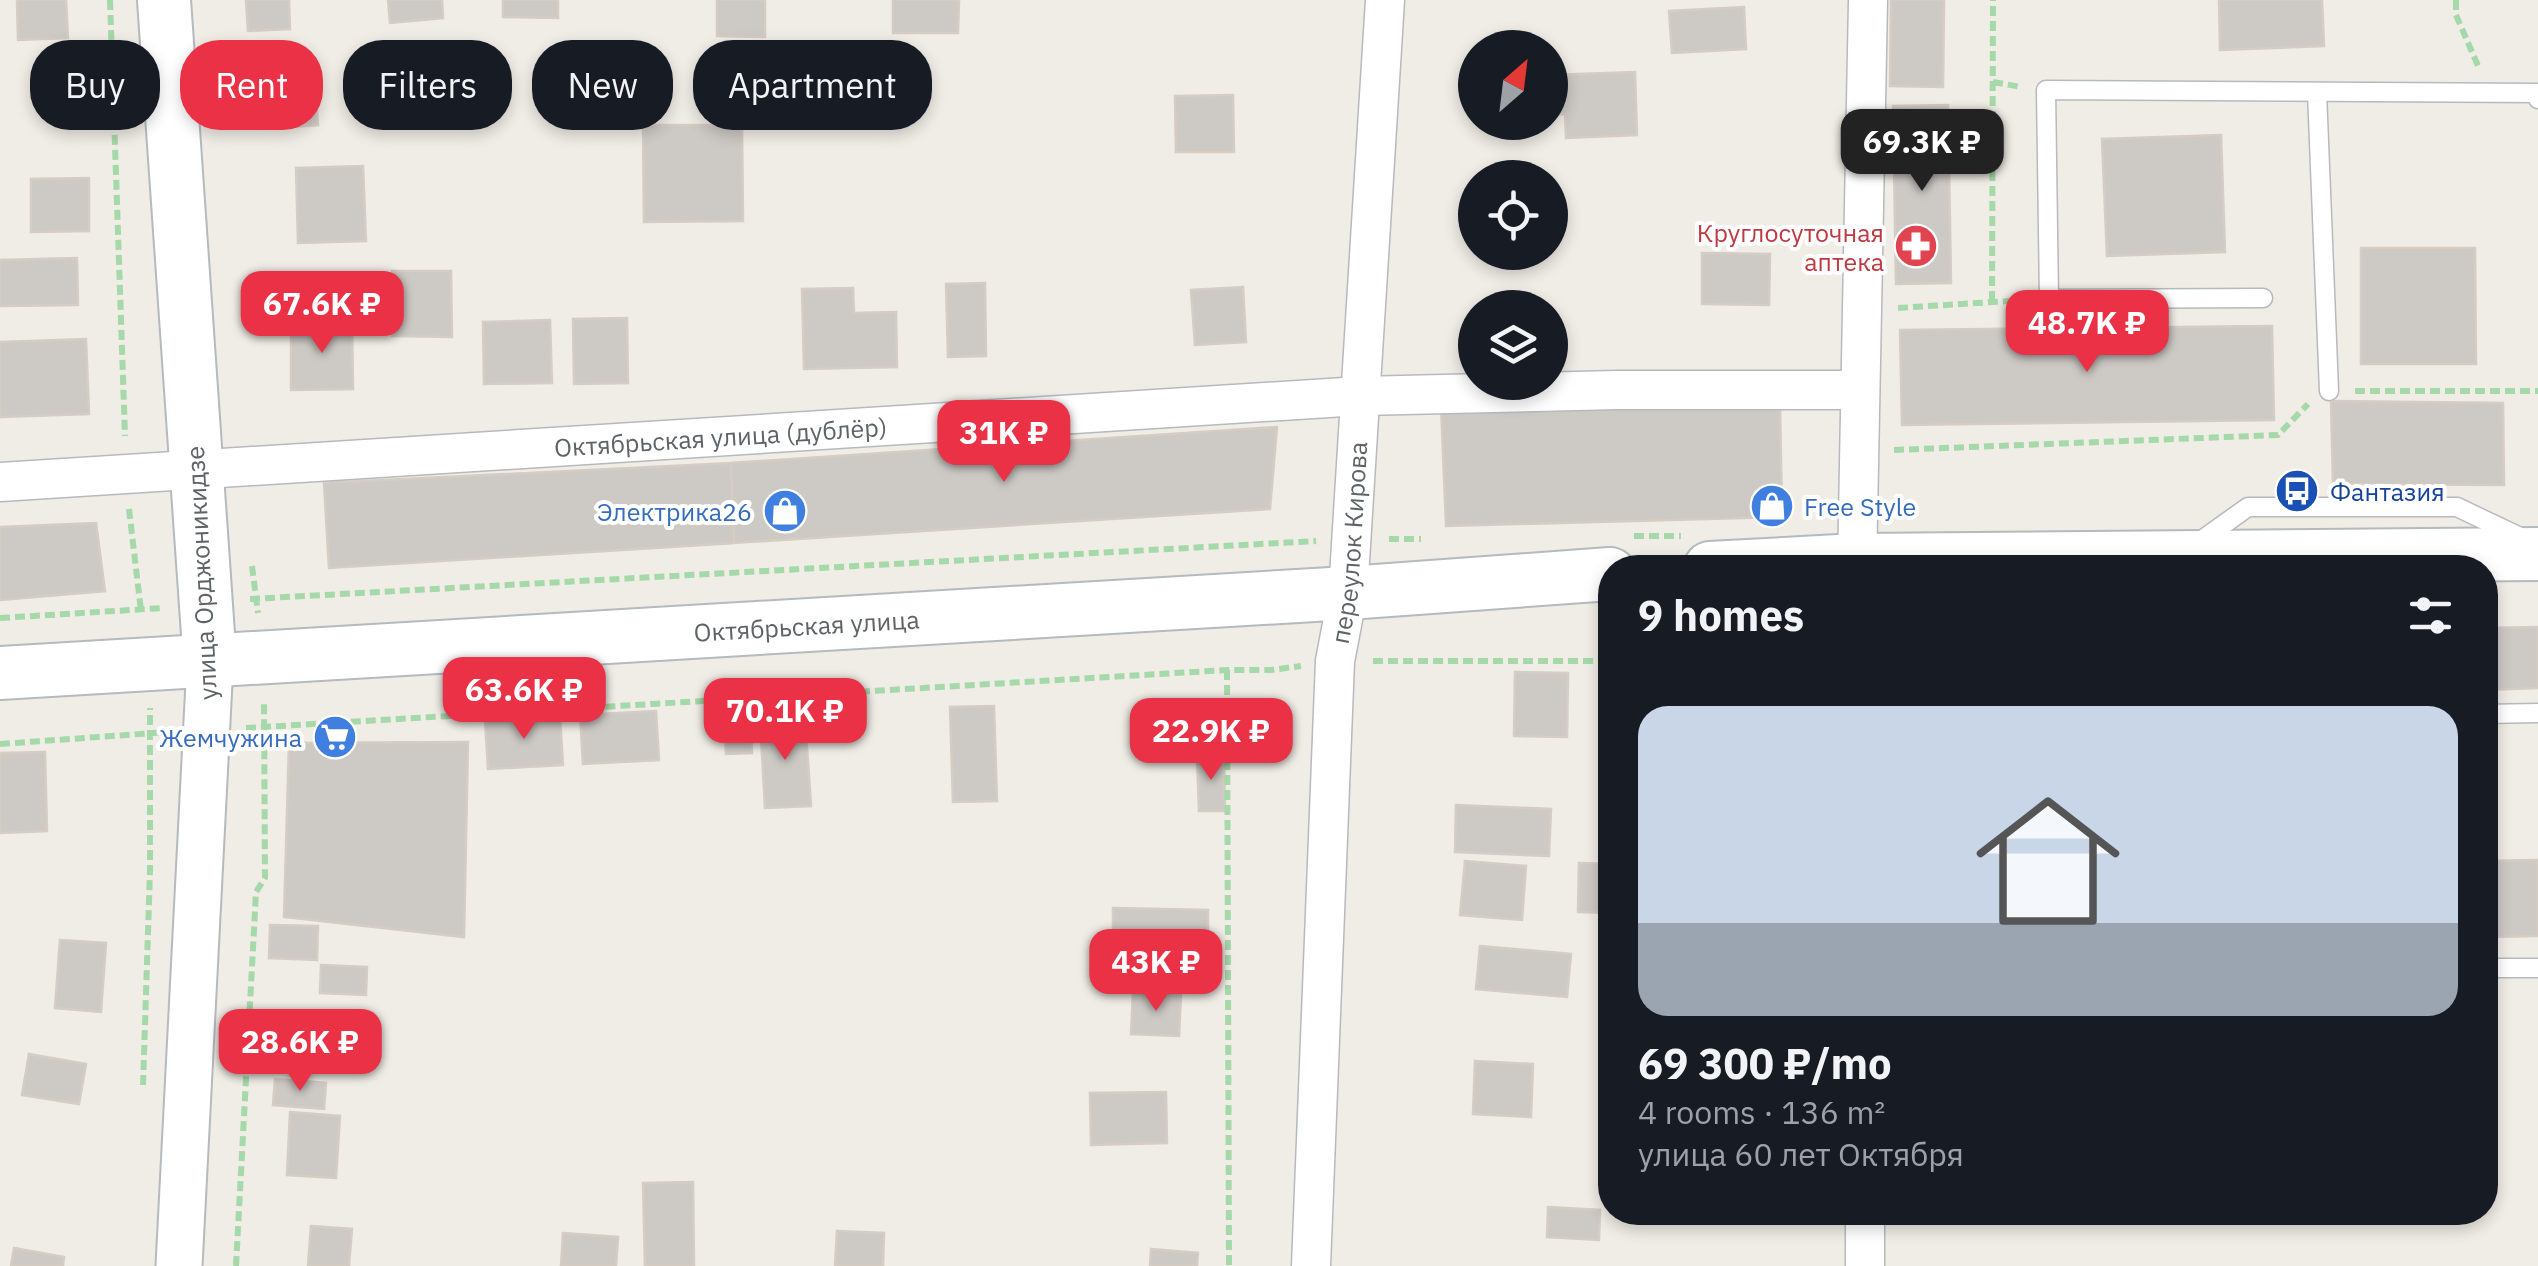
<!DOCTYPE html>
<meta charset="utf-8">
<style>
body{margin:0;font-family:"IBM Plex Sans",sans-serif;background:#242831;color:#f1f3f6;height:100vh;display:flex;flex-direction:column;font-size:38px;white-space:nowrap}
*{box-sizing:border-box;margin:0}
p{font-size:32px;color:#9ea1a6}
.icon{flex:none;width:55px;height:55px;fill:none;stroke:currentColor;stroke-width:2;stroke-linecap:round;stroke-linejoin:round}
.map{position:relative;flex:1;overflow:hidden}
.side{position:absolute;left:1598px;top:555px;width:900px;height:670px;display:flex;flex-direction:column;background:#171b24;border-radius:40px;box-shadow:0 5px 15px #0003}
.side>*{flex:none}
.banner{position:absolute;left:30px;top:40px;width:950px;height:90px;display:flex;gap:20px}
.needle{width:65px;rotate:28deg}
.controls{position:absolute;left:1458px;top:30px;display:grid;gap:20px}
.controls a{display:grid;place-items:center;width:110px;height:110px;border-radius:50%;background:#171b24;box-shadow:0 5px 15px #0003;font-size:50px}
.price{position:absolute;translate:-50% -85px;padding:0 22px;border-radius:20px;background:#eb3145;color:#fff;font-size:32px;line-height:65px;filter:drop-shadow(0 2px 5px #0008)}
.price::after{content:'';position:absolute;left:50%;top:60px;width:30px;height:22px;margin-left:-15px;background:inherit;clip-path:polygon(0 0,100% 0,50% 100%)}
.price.on{background:#222;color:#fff}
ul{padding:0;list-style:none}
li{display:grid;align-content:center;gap:20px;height:530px;padding:0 40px}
li span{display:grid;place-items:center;height:310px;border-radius:30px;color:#555}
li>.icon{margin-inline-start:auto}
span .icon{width:180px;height:180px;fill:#fffc;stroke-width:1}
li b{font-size:42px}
h2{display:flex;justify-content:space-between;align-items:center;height:120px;padding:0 40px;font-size:42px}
.pill{padding:0 35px;border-radius:40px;background:#171b24;box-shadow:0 5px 15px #0003;font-size:35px;line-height:90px}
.pill.on{background:#eb3145;color:#fff}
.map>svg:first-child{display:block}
.building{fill:#cdc9c5;stroke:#d5ccc4;stroke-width:2.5}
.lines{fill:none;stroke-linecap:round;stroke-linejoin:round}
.service-casing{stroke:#b6babd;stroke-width:21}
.minor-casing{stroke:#b6babd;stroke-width:41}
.tertiary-casing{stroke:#b6babd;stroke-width:49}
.secondary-casing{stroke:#b4babd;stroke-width:56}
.path{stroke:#a5d9a9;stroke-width:6;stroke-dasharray:10 5;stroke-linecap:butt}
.service{stroke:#fff;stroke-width:18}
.minor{stroke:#fff;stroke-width:38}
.tertiary{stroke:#fff;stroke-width:45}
.secondary{stroke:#fff;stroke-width:52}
.labels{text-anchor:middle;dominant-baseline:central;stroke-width:8;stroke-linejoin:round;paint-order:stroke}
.health-label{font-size:25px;fill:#be3a42;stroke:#fff;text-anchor:end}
.street-label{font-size:25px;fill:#5d6366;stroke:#fff}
.transit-label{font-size:25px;fill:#164399;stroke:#fff;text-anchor:start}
.shop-label{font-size:25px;fill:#366cbe;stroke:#fff;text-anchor:end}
</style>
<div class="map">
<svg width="2538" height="1266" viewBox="0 0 2538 1266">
<rect width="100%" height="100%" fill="#f0ece6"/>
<path class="building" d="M 17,0 L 66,0 L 68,38 L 18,40 Z
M 246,0 L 289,0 L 290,29 L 248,31 Z
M 388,0 L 442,0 L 443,18 L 390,23 Z
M 503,0 L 558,0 L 558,18 L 503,17 Z
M 717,0 L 765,0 L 765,37 L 717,36 Z
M 893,0 L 959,0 L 958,33 L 893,33 Z
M 1891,0 L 1944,0 L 1943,87 L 1890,86 Z
M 2219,0 L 2322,0 L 2324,46 L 2220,50 Z
M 1744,7 L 1746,49 L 1672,53 L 1669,11 Z
M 314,68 L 318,125 L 263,129 L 259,72 Z
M 1635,72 L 1637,135 L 1566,138 L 1565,114 L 1550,115 L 1550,75 Z
M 1233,95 L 1234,152 L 1176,152 L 1175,96 Z
M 1948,105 L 1951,283 L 1896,284 L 1893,106 Z
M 643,125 L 742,125 L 743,221 L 644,222 Z
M 2221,135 L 2225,252 L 2107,256 L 2102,139 Z
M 363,166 L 366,241 L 298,243 L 296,168 Z
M 89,178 L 89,231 L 31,232 L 31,179 Z
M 2361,248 L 2475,248 L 2476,364 L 2361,364 Z
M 1702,253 L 1770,254 L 1769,305 L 1702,304 Z
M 77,258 L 78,305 L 0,306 L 0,260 Z
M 392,271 L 451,271 L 452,337 L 392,336 Z
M 985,283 L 986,356 L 948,357 L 946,284 Z
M 1243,287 L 1246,342 L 1195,345 L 1191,290 Z
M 853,288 L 854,313 L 896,312 L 897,367 L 804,369 L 802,289 Z
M 627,318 L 628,383 L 574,384 L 573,319 Z
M 550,320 L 552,383 L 484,384 L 483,322 Z
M 291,323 L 352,323 L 353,389 L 291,390 Z
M 2272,326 L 2274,420 L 1902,425 L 1900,330 Z
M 86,339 L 89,414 L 0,417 L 0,342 Z
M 2331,401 L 2503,403 L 2504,485 L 2333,484 Z
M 1441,405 L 1780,405 L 1782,517 L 1446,526 Z
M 1277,427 L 1270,509 L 734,543 L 731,463 Z
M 731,463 L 734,543 L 329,568 L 324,483 Z
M 96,523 L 105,591 L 0,600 L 0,527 Z
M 2538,627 L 2538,688 L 2485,690 L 2485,628 Z
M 1515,672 L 1568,673 L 1567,737 L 1514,736 Z
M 750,705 L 752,753 L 726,754 L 724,706 Z
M 994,706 L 997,801 L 953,802 L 950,707 Z
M 656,711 L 659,760 L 583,764 L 580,715 Z
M 560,716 L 563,765 L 488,769 L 485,720 Z
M 805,717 L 811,806 L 765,808 L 760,719 Z
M 468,742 L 464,937 L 284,917 L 289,743 Z
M 45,752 L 47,831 L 0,833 L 0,753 Z
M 1224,755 L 1225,811 L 1199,811 L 1197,756 Z
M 1456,805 L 1551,809 L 1549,856 L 1455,852 Z
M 2538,860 L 2538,936 L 2485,937 L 2485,861 Z
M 1465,861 L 1526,866 L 1522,920 L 1460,915 Z
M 1579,863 L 1610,864 L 1610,913 L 1578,912 Z
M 1113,908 L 1208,910 L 1208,957 L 1113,956 Z
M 270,925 L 318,926 L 317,960 L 269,958 Z
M 60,940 L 106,943 L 101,1012 L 55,1008 Z
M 1480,946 L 1571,954 L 1567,997 L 1476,989 Z
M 321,965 L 367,967 L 366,995 L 320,993 Z
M 1133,992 L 1181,995 L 1179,1036 L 1131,1034 Z
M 29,1054 L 86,1064 L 79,1104 L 22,1095 Z
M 1475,1061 L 1533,1064 L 1531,1117 L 1473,1114 Z
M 275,1079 L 326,1083 L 324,1109 L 273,1105 Z
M 1166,1092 L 1167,1143 L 1091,1145 L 1090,1093 Z
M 290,1112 L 340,1116 L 336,1178 L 287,1175 Z
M 693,1182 L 694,1266 L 645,1266 L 643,1183 Z
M 1548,1207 L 1600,1210 L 1599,1240 L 1547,1237 Z
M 311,1226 L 352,1229 L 349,1266 L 308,1266 Z
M 837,1231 L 884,1233 L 883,1266 L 835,1266 Z
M 563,1233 L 618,1237 L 616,1266 L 561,1266 Z
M 14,1248 L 64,1257 L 63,1266 L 11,1266 Z
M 1151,1249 L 1198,1253 L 1197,1266 L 1150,1266 Z"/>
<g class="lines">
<g class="service-casing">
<path id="service" d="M 2317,92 L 2329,391
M 2263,298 L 2049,299 L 2046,90 L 2538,93 L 2538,99
M 2199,542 L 2248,507 L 2457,507 L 2520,537
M 2485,714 L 2538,713
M 2485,968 L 2538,968"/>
</g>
<g class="minor-casing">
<g id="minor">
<path id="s1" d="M 0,482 L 1360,396 L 1617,390 L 1860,390"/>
<path d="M 1857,568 L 1868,0"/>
<path d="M 1865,1212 L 1865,1266"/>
<path id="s2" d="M 1311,1266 L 1335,661 L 1348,593 L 1385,0"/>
</g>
</g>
<g class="tertiary-casing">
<path id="tertiary" d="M 179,1266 L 210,663"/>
</g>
<g class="secondary-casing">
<g id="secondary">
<path d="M 164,0 L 210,663"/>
<path d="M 1710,568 L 1857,560 L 2538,554"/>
<path id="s3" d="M 0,673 L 1348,593 L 1610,574"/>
</g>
</g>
<path class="path" d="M 110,0 L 125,436
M 2456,0 L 2456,15 L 2479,68
M 1993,82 L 2021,87
M 1992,301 L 1993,0
M 1898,308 L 2025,300
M 2355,391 L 2538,391
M 1894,450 L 2278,435 L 2308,404
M 129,509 L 141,611
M 1634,536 L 1681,536
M 1389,539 L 1421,539
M 252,566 L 258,613
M 250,599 L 1316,541
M 0,618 L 163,608
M 1373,661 L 1610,661
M 1227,670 L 1229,1266
M 246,728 L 1227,670 L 1271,670 L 1301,666
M 0,744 L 168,732
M 143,1085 L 150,871 L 150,708
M 236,1266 L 256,892 L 265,878 L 264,700"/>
<use href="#service" class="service"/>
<use href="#minor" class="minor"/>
<use href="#tertiary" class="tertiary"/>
<use href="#secondary" class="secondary"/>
</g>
<defs>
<g id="pharmacy-disc" transform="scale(2.25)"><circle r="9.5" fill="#e0444e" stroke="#fff"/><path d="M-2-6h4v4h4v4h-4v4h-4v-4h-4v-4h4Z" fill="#fff"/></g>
<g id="bus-disc" transform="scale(2.25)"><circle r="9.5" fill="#1a4fb4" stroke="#fff"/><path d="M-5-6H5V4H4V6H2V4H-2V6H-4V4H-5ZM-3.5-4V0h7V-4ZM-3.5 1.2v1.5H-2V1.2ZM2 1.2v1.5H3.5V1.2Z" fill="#fff"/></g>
<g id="shop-disc" transform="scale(2.25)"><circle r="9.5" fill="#3f7fe0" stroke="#fff"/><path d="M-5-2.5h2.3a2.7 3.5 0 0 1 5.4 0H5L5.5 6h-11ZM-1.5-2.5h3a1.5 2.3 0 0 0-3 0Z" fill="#fff"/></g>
<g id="supermarket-disc" transform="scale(2.25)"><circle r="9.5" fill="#3f7fe0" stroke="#fff"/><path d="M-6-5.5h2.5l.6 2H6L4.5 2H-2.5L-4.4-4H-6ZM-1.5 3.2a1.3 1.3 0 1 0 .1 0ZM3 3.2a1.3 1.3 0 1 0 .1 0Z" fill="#fff"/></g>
</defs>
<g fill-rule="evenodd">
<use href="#pharmacy-disc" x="1916" y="246"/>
<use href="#bus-disc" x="2297" y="491"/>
<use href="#shop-disc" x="1772" y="506"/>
<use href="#shop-disc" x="785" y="511"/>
<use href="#supermarket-disc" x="335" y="737"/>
</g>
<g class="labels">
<g class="health-label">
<text x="1884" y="232">Круглосуточная<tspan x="1884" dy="29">аптека</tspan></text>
</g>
<g class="street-label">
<text stroke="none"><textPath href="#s1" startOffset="722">Октябрьская улица (дублёр)</textPath></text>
<text stroke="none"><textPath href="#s2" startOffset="725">переулок Кирова</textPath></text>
<text transform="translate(201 573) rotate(-93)">улица Орджоникидзе</text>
<text stroke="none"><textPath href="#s3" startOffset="808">Октябрьская улица</textPath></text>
</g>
<g class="transit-label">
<text x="2330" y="491">Фантазия</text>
</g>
<g class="shop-label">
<text x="1804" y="506" text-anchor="start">Free Style</text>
<text x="752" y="511">Электрика26</text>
<text x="302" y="737">Жемчужина</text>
</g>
</g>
</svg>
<div class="controls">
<a><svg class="needle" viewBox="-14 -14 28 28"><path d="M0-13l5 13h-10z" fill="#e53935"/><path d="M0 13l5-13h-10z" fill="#9ea1a6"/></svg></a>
<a><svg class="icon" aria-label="locate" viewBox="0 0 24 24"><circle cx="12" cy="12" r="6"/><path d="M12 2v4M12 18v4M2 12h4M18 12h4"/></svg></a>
<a><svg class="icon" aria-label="layers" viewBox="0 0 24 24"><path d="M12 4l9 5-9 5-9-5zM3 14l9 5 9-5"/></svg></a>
</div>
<b class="price on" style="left:1922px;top:194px">69.3K ₽</b>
<b class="price" style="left:322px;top:356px">67.6K ₽</b>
<b class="price" style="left:2087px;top:375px">48.7K ₽</b>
<b class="price" style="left:1004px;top:485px">31K ₽</b>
<b class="price" style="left:524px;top:742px">63.6K ₽</b>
<b class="price" style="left:785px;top:763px">70.1K ₽</b>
<b class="price" style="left:1211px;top:783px">22.9K ₽</b>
<b class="price" style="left:1156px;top:1014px">43K ₽</b>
<b class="price" style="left:300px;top:1094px">28.6K ₽</b>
<div class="banner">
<a class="pill">Buy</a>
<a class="pill on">Rent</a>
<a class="pill">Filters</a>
<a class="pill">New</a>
<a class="pill">Apartment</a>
</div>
<section class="side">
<h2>9 homes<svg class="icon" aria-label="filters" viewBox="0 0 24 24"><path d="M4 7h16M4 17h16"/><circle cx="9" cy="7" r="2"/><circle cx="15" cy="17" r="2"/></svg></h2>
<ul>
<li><span style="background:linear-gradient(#c9d6e8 70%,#9aa5b1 0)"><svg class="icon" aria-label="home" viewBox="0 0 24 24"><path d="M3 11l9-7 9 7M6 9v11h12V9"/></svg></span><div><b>69 300 ₽/mo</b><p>4 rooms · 136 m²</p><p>улица 60 лет Октября</p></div></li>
</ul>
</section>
</div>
